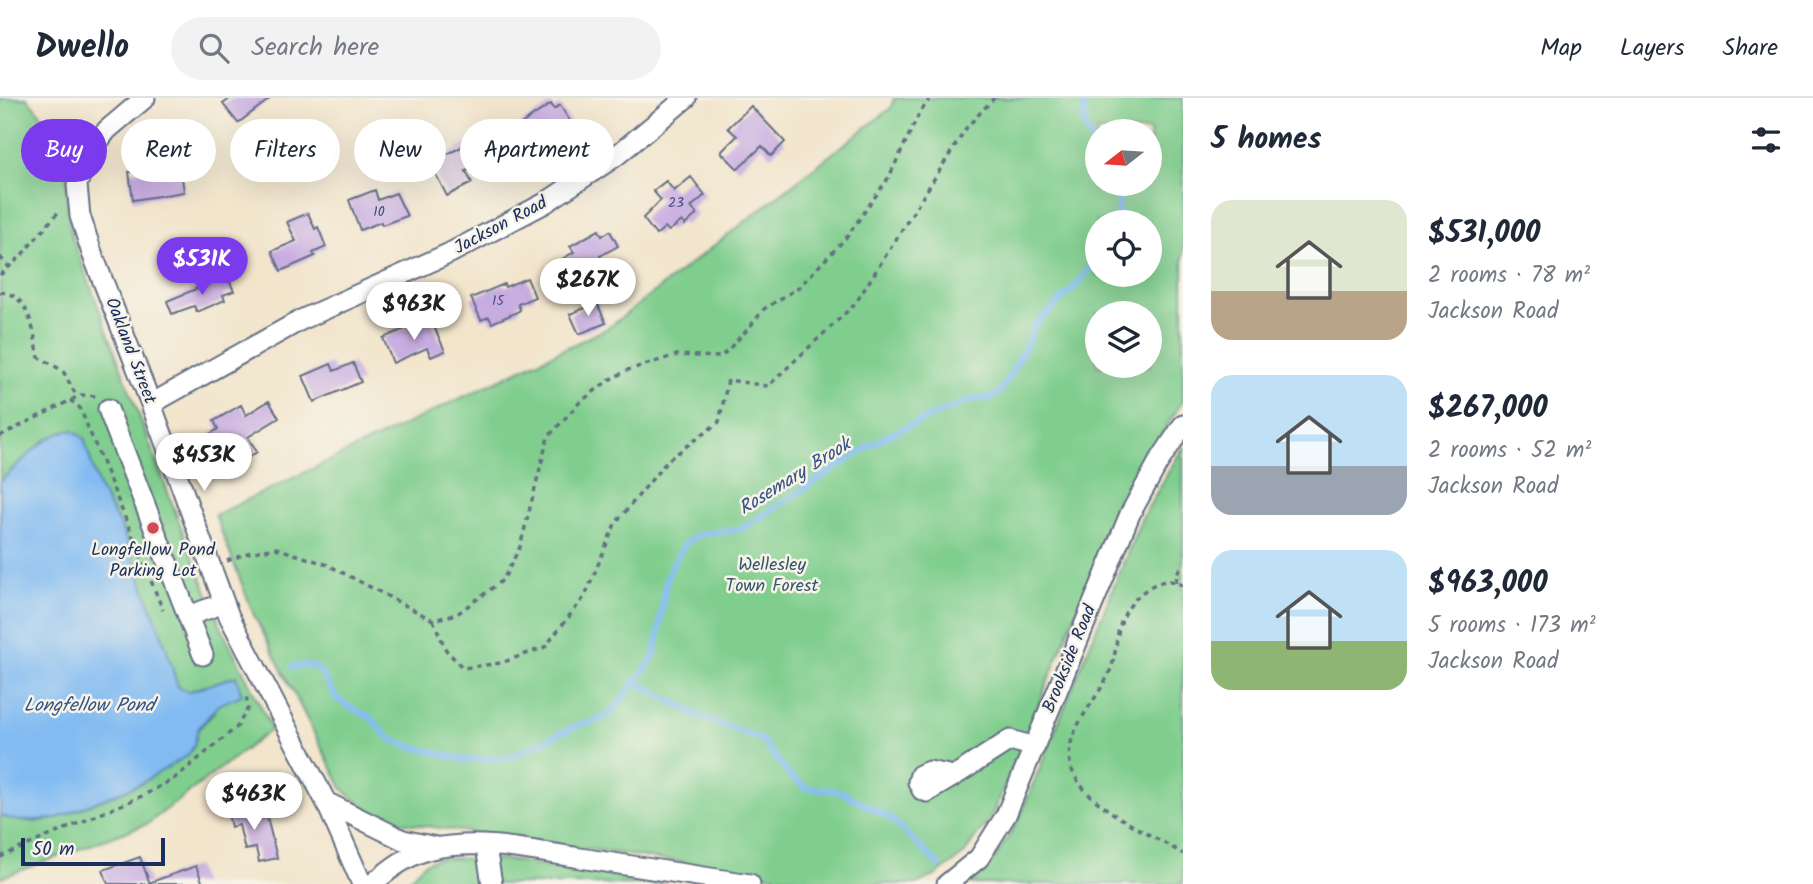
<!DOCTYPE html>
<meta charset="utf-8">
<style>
body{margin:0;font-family:Kalam,sans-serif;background:#f2f2f3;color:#1f2937;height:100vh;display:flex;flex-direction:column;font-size:26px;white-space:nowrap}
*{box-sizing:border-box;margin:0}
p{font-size:23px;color:#747a83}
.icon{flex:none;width:38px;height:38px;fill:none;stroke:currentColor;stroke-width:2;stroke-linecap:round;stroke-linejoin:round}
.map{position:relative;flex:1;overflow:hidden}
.side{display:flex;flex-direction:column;background:#fff;width:630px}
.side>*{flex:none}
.top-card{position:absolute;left:21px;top:21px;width:665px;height:63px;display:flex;gap:14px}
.needle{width:46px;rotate:253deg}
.controls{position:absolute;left:1085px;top:21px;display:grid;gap:14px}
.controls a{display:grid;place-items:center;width:77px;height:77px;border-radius:50%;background:#fff;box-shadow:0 7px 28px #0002;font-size:35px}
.scale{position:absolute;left:21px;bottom:18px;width:144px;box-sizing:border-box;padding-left:7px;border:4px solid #1b2f5e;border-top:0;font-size:19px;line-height:24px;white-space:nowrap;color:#1b2f5e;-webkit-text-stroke:5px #f7f3e8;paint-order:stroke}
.price{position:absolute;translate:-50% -60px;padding:0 16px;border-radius:24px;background:#fff;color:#222;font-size:23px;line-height:46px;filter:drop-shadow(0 2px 4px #0008)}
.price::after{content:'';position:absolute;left:50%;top:42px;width:21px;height:16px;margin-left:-10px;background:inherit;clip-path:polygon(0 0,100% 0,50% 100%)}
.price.current{background:#7c3aed;color:#fff}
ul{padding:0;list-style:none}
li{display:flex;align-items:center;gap:21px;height:175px;padding:0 28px}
li span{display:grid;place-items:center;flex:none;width:196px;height:140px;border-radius:21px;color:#555}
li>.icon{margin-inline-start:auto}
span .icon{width:84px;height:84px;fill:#fffc;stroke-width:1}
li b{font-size:30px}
h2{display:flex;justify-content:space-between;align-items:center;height:84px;padding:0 28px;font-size:30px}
.tag{padding:0 24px;border-radius:32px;background:#fff;box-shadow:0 7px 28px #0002;font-size:24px;line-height:63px}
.tag.current{background:#7c3aed;color:#fff}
header{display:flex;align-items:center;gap:42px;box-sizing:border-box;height:98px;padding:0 35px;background:#fff;border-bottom:2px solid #e0e1e3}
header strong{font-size:33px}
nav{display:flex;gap:38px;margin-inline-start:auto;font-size:24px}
.search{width:490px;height:63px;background:#f2f2f3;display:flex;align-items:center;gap:18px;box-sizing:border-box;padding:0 24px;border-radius:38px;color:#747a83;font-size:26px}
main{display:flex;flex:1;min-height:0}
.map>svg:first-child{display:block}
.green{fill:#80ce8e;stroke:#4e7e76;stroke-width:2;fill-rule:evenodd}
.water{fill:#81bbf2;stroke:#4e75a8;stroke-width:2}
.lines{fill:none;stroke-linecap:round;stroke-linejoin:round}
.stream{stroke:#81bbf2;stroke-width:6}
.building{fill:#c7ace1}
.minor-casing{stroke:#666f84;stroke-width:23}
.path{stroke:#666f84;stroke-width:3.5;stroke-dasharray:5 5;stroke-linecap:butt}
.minor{stroke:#fff;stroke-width:19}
.poi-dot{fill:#d1495b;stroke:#f7f3e8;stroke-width:2.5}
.labels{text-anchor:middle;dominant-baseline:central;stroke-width:5;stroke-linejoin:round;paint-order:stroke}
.number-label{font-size:14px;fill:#464e7f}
.street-label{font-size:18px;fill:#1b2f5e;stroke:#f7f3e8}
.poi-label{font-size:18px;fill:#1b2f5e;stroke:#f7f3e8}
.park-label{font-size:18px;fill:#34576a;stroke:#f7f3e8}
.water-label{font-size:19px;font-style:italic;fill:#345283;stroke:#f7f3e8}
</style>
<header>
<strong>Dwello</strong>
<div class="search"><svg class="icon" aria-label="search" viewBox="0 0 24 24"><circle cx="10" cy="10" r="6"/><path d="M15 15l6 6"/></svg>Search here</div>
<nav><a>Map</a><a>Layers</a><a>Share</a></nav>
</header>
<main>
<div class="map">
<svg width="1183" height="786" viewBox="0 0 1183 786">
<rect width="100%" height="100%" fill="#f7f3e8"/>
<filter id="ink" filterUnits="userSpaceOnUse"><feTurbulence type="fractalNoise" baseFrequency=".0143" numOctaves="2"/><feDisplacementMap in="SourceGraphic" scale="14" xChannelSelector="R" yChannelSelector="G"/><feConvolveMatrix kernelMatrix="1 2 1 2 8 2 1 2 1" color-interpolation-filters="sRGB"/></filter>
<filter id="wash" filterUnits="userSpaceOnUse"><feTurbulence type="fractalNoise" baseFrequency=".00686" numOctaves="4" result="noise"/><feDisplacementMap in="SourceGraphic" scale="28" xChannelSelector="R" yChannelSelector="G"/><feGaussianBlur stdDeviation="1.57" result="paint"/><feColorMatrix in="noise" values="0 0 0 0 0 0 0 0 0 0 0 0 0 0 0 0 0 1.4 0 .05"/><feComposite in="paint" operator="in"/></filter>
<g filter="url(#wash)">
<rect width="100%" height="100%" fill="#f2e5cc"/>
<path class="green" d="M 0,0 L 27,0 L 72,53 C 64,82 65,109 72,139 L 184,437 L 222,531 L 272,631 L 147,726 L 0,780 L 0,718 L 32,724 L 55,721 L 140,686 L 194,648 L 198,631 L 211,618 L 236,578 L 187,594 L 178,589 L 122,431 L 99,390 L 83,340 L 46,341 L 0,383 Z
M 894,0 L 1183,0 L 1183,303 L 1147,358 L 1118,411 L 1007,684 L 990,720 L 963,757 L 935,778 L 916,786 L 833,786 L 398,724 C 376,717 358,707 342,690 L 254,517 L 215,417 L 608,230 L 891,10 ZM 1097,33 L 1150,33 L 1150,86 L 1097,86 ZM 1097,124 L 1150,124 L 1150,177 L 1097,177 ZM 1097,215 L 1150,215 L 1150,268 L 1097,268 Z
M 1183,349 L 1183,786 L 969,786 L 995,760 L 1018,723 L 1141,422 Z
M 440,760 L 509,762 L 665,786 L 404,786 L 425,765 Z"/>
<path class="water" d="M 73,332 L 84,340 L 99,390 L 122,431 L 166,549 L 178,589 L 188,594 L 236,578 L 242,597 L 218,607 L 198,631 L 194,648 L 188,657 L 140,686 L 55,721 L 20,723 L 0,718 L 0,383 C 23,365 43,335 73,332 Z"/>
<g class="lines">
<path class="stream" d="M 1085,0 C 1082,20 1084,33 1097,49
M 1116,124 L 1119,107 L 1117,86
M 292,569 L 304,567 L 313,568 L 320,573 L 337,601 L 349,609 L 370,619 L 388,639 L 402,646 L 465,662 L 508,660 L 578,627 L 595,623 L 611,615 L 648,568 L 656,553 L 666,482 L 675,462 L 685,446 L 700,436 L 742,431 L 871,347 L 895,334 L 967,303 L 994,299 L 1001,293 L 1026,248 L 1035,227 L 1079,185 L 1097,159
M 634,583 L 701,619 L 762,642 L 790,678 L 806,690 L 840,693 L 890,720 L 940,768"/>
</g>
<g id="blocks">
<path class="building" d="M 231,0 L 271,0 L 238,25 L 223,6 Z
M 551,6 L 554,11 L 560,7 L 571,25 L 529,52 L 515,30 Z
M 751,8 L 785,44 L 771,58 L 762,48 L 738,71 L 721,54 L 737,38 L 728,30 Z
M 469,45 L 472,49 L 477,46 L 486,63 L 466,73 L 472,85 L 447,98 L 430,65 Z
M 152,71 L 153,76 L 181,72 L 184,94 L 133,102 L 129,74 Z
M 691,79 L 705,97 L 691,109 L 697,116 L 685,127 L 682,123 L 669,133 L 665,129 L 656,137 L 643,120 L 661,102 L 653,93 L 666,83 L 674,93 Z
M 375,92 L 378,102 L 396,95 L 407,118 L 382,127 L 381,124 L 360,132 L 349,102 Z
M 308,115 L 315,131 L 318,129 L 326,149 L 313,155 L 315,158 L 281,173 L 272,153 L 296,143 L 287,124 Z
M 599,132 L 602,138 L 610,133 L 618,148 L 600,158 L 604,164 L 569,184 L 557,164 L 574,154 L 570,148 Z
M 227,178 L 234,193 L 223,197 L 225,202 L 197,214 L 194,208 L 172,216 L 167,203 Z
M 527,180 L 535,199 L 518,206 L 520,212 L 515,215 L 492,225 L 489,219 L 481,222 L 471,200 L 504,186 L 505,189 Z
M 597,205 L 606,225 L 579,236 L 570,216 Z
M 432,224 L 445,253 L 431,259 L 427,250 L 393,265 L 383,240 L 414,227 L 415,231 Z
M 353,265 L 361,284 L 314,304 L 303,278 L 331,266 L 334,273 Z
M 269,303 L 279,320 L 248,339 L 257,354 L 241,364 L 230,345 L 219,351 L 210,336 L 218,331 L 214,323 L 241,307 L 246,317 Z
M 248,706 L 252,723 L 267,719 L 277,760 L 259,764 L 256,750 L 245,752 L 239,727 L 231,729 L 227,711 Z
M 140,759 L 150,786 L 108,786 L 103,772 Z
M 196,768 L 203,786 L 152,786 L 151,784 Z"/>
</g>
</g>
<g filter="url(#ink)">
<use href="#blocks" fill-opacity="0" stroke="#666f84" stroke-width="2"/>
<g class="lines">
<g class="minor-casing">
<path id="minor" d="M 145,0 L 107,32 L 87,58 L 77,87 L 80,118 L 92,155 L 151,306 L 229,518 L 326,704 L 362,786
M 151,306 L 301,222 L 450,155 L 545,105 L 616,58 L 686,0
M 108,311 L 203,557
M 188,518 L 224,505
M 954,678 L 927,694 L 922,692 L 918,684 L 920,677 L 929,673 L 954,678 L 1010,642 L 1035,649
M 326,704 L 403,742 L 436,749
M 486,749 L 492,786
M 372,786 C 390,771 407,757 431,751 C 479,740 533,753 580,760 C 637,769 694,777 750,786
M 947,786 L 979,760 L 1006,717 L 1130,416 L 1158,365 L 1183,327"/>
</g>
<path class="path" d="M 0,159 L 9,169
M 0,177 L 20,159 L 60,112
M 0,194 C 31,196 33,235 39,259 L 63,273 L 77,299
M 70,302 L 80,310 L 163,512
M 0,338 L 81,297 L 96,298
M 227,463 L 248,455 L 276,450 L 328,467 L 433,522 L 457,516 L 503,482 L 520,449 L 548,339 L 579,305 L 609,282 L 628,272 L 677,257 L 721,259 L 748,231 L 764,211 L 798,190 L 846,140 L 889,79 L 918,18 L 930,0
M 1176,484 L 1177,475 L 1183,466
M 1183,488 C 1161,471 1130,501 1122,522 C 1115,538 1117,557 1110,573 C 1098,603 1061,635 1071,669 C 1083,708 1150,735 1183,756
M 433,522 L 446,552 L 463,570 L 501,565 L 545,549 L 585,498 L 615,426 L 668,362 L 719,324 L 728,282 L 768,288 L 855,206 L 967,29 L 994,0
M 0,759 L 142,698 L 175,680 L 237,629 L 248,610 L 246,596"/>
<use href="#minor" class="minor"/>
</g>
</g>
<circle class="poi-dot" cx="153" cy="430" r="7"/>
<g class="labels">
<g class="number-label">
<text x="676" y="105">23</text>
<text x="379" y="114">10</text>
<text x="498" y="203">15</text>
</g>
<g class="street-label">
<text transform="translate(501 128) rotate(-28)">Jackson Road</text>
<text transform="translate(130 253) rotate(69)">Oakland Street</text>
<text transform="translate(1070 561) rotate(-68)">Brookside Road</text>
</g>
<g class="poi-label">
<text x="153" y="452">Longfellow Pond<tspan x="153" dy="21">Parking Lot</tspan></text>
</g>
<g class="park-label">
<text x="772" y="467">Wellesley<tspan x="772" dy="21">Town Forest</tspan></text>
</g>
<g class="water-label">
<text transform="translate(795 379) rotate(-32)">Rosemary Brook</text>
<text x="89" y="608">Longfellow Pond</text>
</g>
</g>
</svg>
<div class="controls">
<a><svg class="needle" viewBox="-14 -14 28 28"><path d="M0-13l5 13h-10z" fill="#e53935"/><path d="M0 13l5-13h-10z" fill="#747a83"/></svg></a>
<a><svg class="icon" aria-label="locate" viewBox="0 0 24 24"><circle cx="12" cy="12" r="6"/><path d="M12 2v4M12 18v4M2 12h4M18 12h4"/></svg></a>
<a><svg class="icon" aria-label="layers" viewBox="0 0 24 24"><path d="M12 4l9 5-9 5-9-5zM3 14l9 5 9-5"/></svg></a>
</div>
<div class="scale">50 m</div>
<b class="price current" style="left:202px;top:199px">$531K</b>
<b class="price" style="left:588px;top:220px">$267K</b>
<b class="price" style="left:414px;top:244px">$963K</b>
<b class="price" style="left:204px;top:395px">$453K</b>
<b class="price" style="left:254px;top:734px">$463K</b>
<div class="top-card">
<a class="tag current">Buy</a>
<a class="tag">Rent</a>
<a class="tag">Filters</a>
<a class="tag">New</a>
<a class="tag">Apartment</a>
</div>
</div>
<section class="side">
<h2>5 homes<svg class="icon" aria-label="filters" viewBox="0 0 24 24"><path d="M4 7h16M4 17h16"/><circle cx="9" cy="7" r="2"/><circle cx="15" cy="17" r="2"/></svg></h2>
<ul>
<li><span style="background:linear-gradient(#dfe7d0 65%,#b9a48a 0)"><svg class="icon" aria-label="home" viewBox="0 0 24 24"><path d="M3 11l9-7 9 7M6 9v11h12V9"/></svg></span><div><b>$531,000</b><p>2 rooms · 78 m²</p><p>Jackson Road</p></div></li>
<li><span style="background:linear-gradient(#bfe0f5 65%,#9aa5b1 0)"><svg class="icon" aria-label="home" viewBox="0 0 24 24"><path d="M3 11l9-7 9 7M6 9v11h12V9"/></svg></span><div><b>$267,000</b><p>2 rooms · 52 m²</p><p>Jackson Road</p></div></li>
<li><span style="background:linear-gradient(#bfe0f5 65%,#8fb573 0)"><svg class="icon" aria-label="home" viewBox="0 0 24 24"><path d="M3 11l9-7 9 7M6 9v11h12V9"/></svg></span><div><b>$963,000</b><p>5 rooms · 173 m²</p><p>Jackson Road</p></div></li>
</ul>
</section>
</main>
